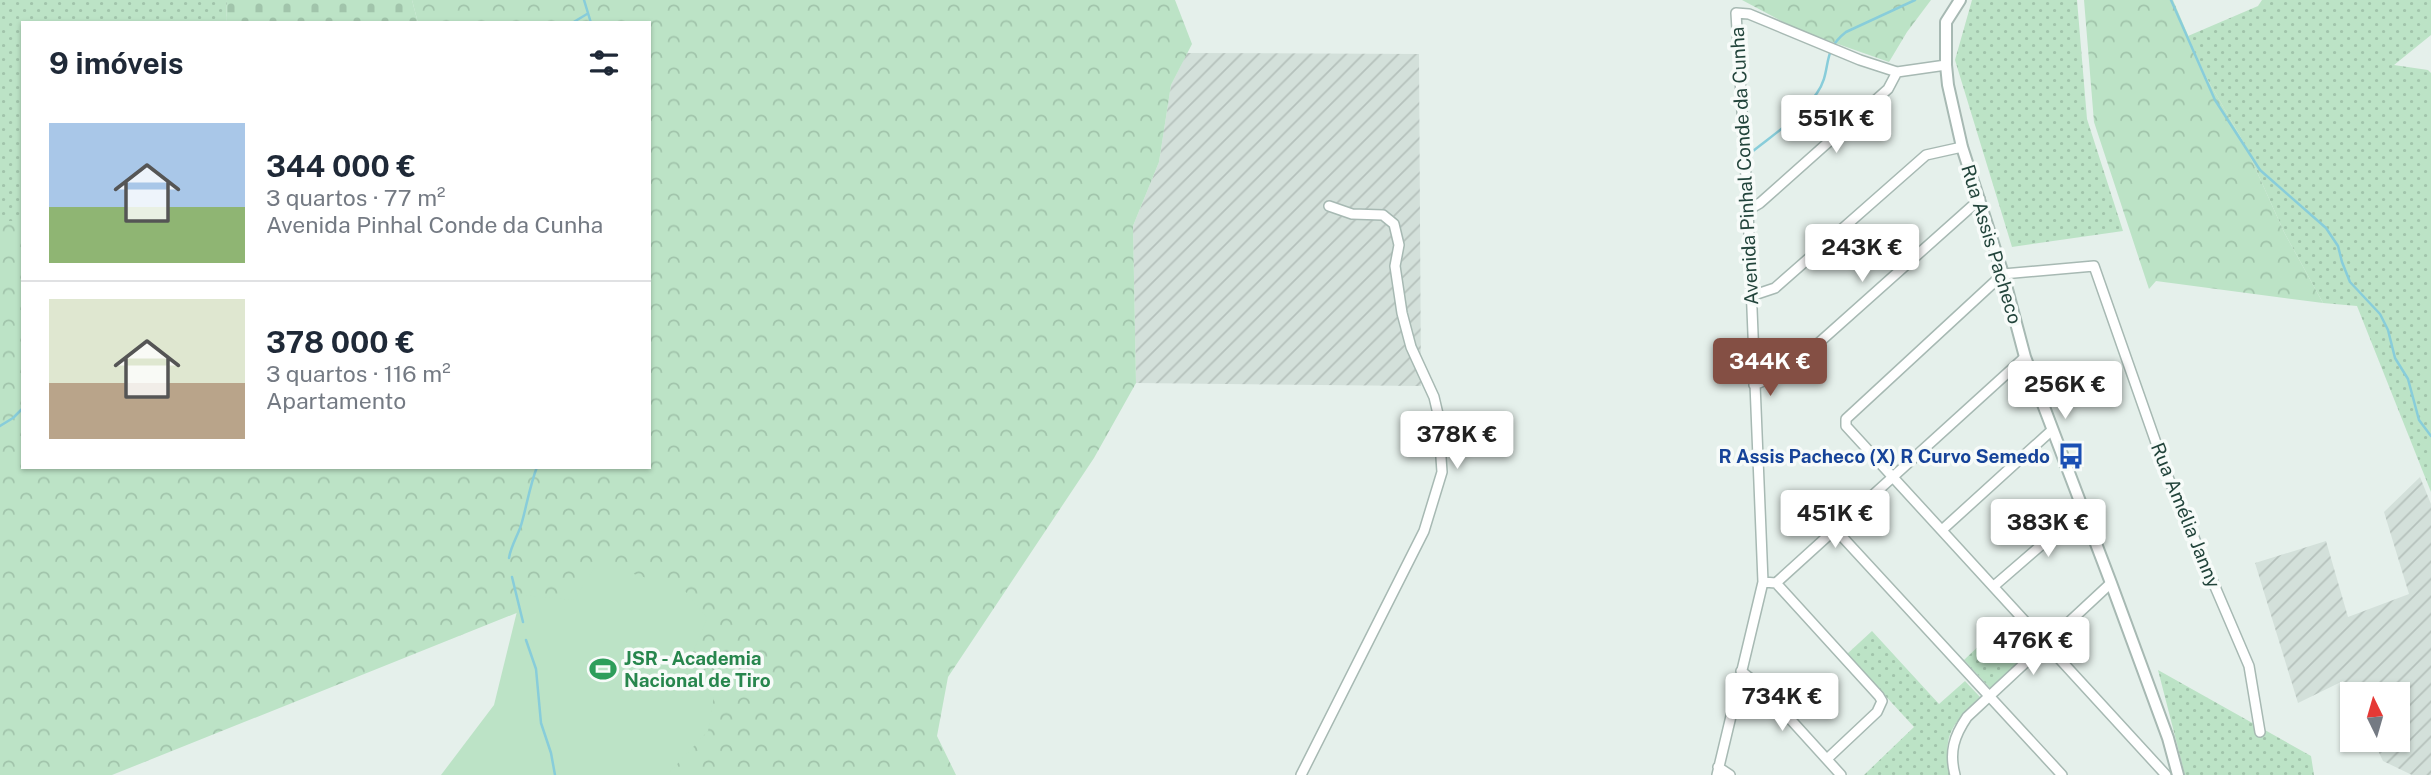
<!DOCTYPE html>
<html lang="pt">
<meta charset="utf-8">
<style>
body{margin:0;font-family:"Public Sans",sans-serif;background:#f2f2f3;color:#1f2937;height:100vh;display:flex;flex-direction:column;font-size:26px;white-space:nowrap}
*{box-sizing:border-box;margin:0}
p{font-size:23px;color:#747a83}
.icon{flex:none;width:38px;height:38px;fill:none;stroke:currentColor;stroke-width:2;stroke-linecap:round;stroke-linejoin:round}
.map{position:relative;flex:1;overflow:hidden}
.drawer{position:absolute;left:21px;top:21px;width:630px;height:448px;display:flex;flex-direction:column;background:#fff;border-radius:0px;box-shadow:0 2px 5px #0004}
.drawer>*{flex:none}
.needle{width:46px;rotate:355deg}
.controls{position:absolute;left:2340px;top:682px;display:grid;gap:14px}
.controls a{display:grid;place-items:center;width:70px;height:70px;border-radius:0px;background:#fff;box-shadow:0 2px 5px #0004;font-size:35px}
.price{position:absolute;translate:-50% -60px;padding:0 16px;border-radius:7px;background:#fff;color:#222;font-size:23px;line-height:46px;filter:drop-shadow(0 2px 4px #0008)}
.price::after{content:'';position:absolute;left:50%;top:42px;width:21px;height:16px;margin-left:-10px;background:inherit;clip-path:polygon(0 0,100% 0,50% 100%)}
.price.current{background:#844f44;color:#fff}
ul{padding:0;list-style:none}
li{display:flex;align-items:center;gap:21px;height:175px;padding:0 28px}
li+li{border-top:2px solid #e0e1e3}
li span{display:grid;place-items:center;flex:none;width:196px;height:140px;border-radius:0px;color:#555}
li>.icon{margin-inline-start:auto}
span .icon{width:84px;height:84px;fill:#fffc;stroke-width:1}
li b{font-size:30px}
h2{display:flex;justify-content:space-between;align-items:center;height:84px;padding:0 28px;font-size:30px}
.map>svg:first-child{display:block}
.industrial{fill:url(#industrial-furrows)}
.grass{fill:url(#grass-dots)}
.forest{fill:url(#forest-crowns)}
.cemetery{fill:url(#cemetery-stones)}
.pitch{fill:#bce3c6}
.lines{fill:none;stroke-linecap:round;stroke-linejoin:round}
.stream{stroke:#88cdda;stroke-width:2.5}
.minor-casing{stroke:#a7b9b3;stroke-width:12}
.tertiary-casing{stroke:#a7b9b3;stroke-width:14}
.minor{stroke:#fff;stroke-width:9}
.tertiary{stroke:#fff;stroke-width:10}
.labels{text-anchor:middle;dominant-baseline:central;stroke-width:7;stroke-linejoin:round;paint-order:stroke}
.street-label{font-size:19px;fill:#22443b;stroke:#f7fbf9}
.transit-label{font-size:19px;font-weight:bold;fill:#164399;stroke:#f7fbf9;text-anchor:end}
.leisure-label{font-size:19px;font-weight:bold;fill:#27864d;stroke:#f7fbf9;text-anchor:start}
</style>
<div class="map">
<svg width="2431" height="775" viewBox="0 0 2431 775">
<defs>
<pattern id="industrial-furrows" width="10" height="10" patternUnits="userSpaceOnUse" patternTransform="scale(1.75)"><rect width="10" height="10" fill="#d3e0da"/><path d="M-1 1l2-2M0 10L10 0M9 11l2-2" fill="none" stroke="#b5c1bc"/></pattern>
<pattern id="grass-dots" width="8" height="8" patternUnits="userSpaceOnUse" patternTransform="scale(1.75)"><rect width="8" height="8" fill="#bce3c6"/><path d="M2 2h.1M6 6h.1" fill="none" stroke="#a1c4ab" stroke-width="1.8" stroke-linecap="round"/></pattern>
<pattern id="forest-crowns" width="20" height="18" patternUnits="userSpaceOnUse" patternTransform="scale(1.75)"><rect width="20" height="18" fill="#bce3c6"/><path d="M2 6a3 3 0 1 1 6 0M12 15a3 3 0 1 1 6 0" fill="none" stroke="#a1c4ab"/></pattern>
<pattern id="cemetery-stones" width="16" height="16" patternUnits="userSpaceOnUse" patternTransform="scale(1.75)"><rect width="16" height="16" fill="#bce3c6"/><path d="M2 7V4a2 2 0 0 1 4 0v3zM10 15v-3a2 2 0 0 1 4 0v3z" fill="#a1c4ab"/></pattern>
</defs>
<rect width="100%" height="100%" fill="#e5f0eb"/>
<path class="industrial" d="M 1187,53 L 1419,54 L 1421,386 L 1136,383 L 1133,226 L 1159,162 L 1171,85 Z
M 2420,477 L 2431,504 L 2431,775 L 2412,775 L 2383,761 L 2373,740 L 2398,740 L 2398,695 L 2352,695 L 2352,698 L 2343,681 L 2298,703 L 2255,563 L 2326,541 L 2348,617 L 2409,594 L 2384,512 Z"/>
<path class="grass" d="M 0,0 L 227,0 L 226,23 L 23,23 L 23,221 L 0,221 Z
M 1972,0 L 2077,0 L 2087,119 L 2123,231 L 2012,247 L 1955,60 Z
M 2262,0 L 2431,0 L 2431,35 L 2394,65 L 2428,70 L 2431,73 L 2431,492 L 2357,306 L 2323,303 L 2284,232 L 2244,143 L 2205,75 L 2188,36 L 2258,6 Z
M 2009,617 L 2038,646 L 1991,689 L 1964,660 Z
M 1872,631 L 1939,704 L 1965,681 L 1980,697 C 1953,725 1941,733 1951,775 L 1864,775 L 1914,727 L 1847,654 Z
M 2158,670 L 2311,756 L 2314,775 L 2185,775 Z"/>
<path class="forest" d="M 412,0 L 1175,0 L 1192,44 L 1171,85 L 1159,162 L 1133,226 L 1136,383 L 1094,458 L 948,677 L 937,736 L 956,775 L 658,775 L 524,610 L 112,775 L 0,775 L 0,221 L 23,221 L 23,467 L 649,467 L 649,23 L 418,23 Z
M 1742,0 L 1931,0 L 1907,32 L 1889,62 L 1798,30 Z
M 2084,0 L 2173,0 L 2205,75 L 2244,143 L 2284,232 L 2323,303 L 2156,281 L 2149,289 L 2094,122 Z"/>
<path class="cemetery" d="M 227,0 L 412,0 L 418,23 L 226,23 Z"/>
<path class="pitch" d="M 598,562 L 685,591 L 707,618 L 690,660 L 717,678 L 708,731 L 667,775 L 441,775 L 494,705 L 521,595 L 574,600 Z"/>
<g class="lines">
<path class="stream" d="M 584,0 L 591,23
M 2171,0 L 2215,100 L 2260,170 L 2326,228 L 2338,246 L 2342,262 L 2350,282 L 2380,314 L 2388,330 L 2395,358 L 2408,379 L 2419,420 L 2431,436
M 572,23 L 587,14
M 1748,155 C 1771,136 1800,118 1817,93 C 1833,70 1820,52 1846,32 L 1915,0
M 0,426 L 13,418 L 23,408
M 509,558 C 511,545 519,534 522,522 C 527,504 530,485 537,467
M 512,577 L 523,622
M 526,640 L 536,669 L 541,723 L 551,753 L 555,775"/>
<g class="minor-casing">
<path id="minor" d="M 1748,210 L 1760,203 L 1888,89 L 1897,72
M 1751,296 L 1775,288 L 1926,155 L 1962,147
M 1754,385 L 1783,373 L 1804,356 L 1980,199
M 1835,529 L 2062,775
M 1942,530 L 2051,431
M 1763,582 L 1776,583 L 2025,357
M 1776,583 L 1879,696 L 1882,701 L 1877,712 L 1827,759
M 1994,586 L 2083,509
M 1741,671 L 1762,688 L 1841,775
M 1718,767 L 1730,775
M 1301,775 L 1424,531 L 1442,472 L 1438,414 L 1434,397 L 1411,347 L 1402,313 L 1395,266 L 1399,245 L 1394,224 L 1383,215 L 1352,214 L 1329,206
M 1717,775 L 1763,582 L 1748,210 L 1736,13 L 1749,14 L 1860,60 L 1897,72 L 1946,65
M 1955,775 C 1949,752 1954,736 1967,717 L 2111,583
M 2166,775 L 1846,426 L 1846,419 L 2003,274 L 2094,266 L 2168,477 L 2249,666 L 2260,732"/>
</g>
<g class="tertiary-casing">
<path id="tertiary" d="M 1960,0 L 1946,22 L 1946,65 L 1948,85 L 1962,147 L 2003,274 L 2025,357 L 2111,583 L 2168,738 L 2178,775"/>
</g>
<use href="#minor" class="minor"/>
<use href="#tertiary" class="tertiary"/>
</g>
<defs>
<g id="bus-bare" transform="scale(2.1)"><path d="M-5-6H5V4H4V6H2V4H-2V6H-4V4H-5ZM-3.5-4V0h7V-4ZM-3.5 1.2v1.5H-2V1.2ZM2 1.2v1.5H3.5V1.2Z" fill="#1a4fb4" stroke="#f7fbf9" stroke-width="2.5" paint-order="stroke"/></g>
<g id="stadium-bare" transform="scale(2.1)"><path d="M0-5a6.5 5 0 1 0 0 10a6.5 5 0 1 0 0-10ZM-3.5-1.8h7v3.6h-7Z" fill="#2e9e5b" stroke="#f7fbf9" stroke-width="2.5" paint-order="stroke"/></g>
</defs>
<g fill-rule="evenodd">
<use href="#bus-bare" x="2071" y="456"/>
<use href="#stadium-bare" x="603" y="669"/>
</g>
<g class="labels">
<g class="street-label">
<text transform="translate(1744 166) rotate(-93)">Avenida Pinhal Conde da Cunha</text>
<text transform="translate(1992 244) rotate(73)">Rua Assis Pacheco</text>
<text transform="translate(2186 515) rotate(68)">Rua Amélia Janny</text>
</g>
<g class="transit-label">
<text x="2050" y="456">R Assis Pacheco (X) R Curvo Semedo</text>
</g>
<g class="leisure-label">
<text x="624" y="658">JSR - Academia<tspan x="624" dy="22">Nacional de Tiro</tspan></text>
</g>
</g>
</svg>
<div class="controls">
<a><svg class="needle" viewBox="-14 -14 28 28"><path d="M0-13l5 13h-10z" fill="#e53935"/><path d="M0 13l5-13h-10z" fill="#747a83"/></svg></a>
</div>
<b class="price" style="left:1836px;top:155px">551K €</b>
<b class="price" style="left:1862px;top:284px">243K €</b>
<b class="price current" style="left:1770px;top:398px">344K €</b>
<b class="price" style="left:2065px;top:421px">256K €</b>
<b class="price" style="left:1457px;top:471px">378K €</b>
<b class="price" style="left:1835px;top:550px">451K €</b>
<b class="price" style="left:2048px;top:559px">383K €</b>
<b class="price" style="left:2033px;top:677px">476K €</b>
<b class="price" style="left:1782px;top:733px">734K €</b>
<section class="drawer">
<h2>9 imóveis<svg class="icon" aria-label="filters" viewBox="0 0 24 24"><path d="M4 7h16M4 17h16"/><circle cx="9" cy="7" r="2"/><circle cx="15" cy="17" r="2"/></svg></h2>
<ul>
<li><span style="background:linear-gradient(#a9c7e8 60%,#8fb573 0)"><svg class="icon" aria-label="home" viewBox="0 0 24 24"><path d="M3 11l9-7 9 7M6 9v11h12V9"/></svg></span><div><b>344 000 €</b><p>3 quartos · 77 m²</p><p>Avenida Pinhal Conde da Cunha</p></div></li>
<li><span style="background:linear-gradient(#dfe7d0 60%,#b9a48a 0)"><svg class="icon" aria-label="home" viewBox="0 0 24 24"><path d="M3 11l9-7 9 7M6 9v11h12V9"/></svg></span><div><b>378 000 €</b><p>3 quartos · 116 m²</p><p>Apartamento</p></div></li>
</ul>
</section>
</div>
